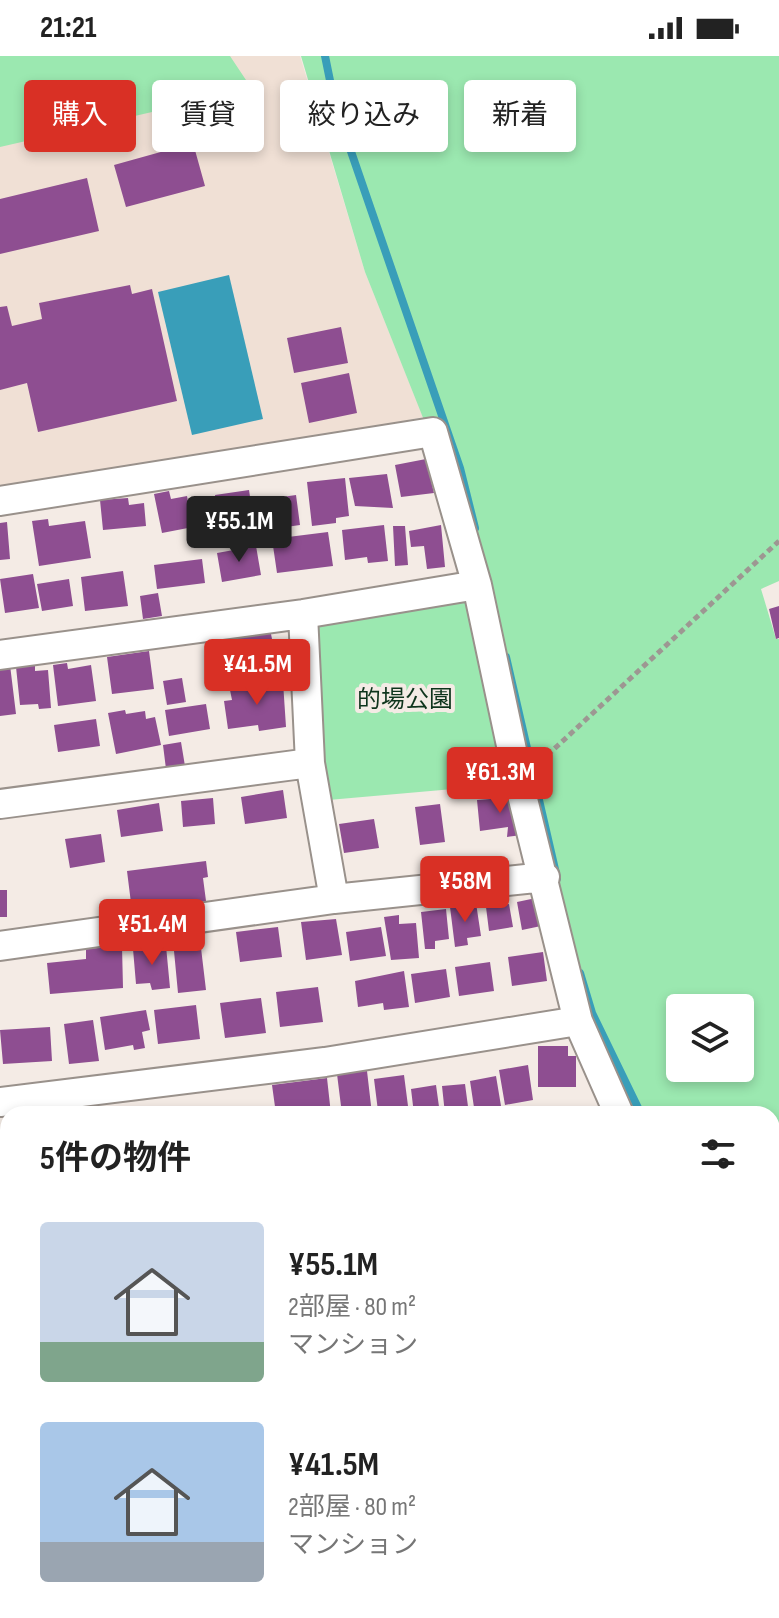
<!DOCTYPE html>
<html lang="ja">
<meta charset="utf-8">
<style>
body{margin:0;font-family:"Sofia Sans Condensed","Noto Sans JP",sans-serif;background:#f2f2f2;color:#222;height:100vh;display:flex;flex-direction:column;font-size:30px;white-space:nowrap}
*{box-sizing:border-box;margin:0}
p{font-size:26px;color:#767676}
.icon{flex:none;width:44px;height:44px;fill:none;stroke:currentColor;stroke-width:2;stroke-linecap:round;stroke-linejoin:round}
.map{position:relative;flex:1;overflow:hidden}
.drawer{position:absolute;left:0px;top:1050px;width:780px;height:512px;display:flex;flex-direction:column;background:#fff;border-radius:24px 24px 0 0;box-shadow:0 4px 12px #0003}
.drawer>*{flex:none}
.banner{position:absolute;left:24px;top:24px;width:732px;height:72px;display:flex;gap:16px}
.controls{position:absolute;left:666px;top:938px;display:grid;gap:16px}
.controls a{display:grid;place-items:center;width:88px;height:88px;border-radius:8px;background:#fff;box-shadow:0 4px 12px #0003;font-size:40px}
.price{position:absolute;translate:-50% -68px;padding:0 18px;border-radius:8px;background:#d93025;color:#fff;font-size:26px;line-height:52px;filter:drop-shadow(0 2px 4px #0008)}
.price::after{content:'';position:absolute;left:50%;top:48px;width:24px;height:18px;margin-left:-12px;background:inherit;clip-path:polygon(0 0,100% 0,50% 100%)}
.price.active{background:#222;color:#fff}
ul{padding:0;list-style:none}
li{display:flex;align-items:center;gap:24px;height:200px;padding:0 40px}
li span{display:grid;place-items:center;flex:none;width:224px;height:160px;border-radius:8px;color:#555}
li>.icon{margin-inline-start:auto}
span .icon{width:96px;height:96px;fill:#fffc;stroke-width:1}
li b{font-size:34px}
h2{display:flex;justify-content:space-between;align-items:center;height:96px;padding:0 40px;font-size:34px}
.tag{padding:0 28px;border-radius:8px;background:#fff;box-shadow:0 4px 12px #0003;font-size:28px;line-height:72px}
.tag.active{background:#d93025;color:#fff}
.status{display:flex;justify-content:space-between;align-items:center;height:56px;padding:0 40px;background:#fff;direction:ltr}
.status svg{height:22px;fill:currentColor}
.map>svg:first-child{display:block}
.built{fill:#f0e0d5}
.green{fill:#9be8b0;fill-rule:evenodd}
.water{fill:#399eb9}
.lines{fill:none;stroke-linecap:round;stroke-linejoin:round}
.stream{stroke:#399eb9;stroke-width:8}
.building{fill:#8e4e91}
.minor-casing{stroke:#99918b;stroke-width:32}
.tertiary-casing{stroke:#99918b;stroke-width:40}
.path{stroke:#9d9792;stroke-width:5;stroke-dasharray:6 4;stroke-linecap:butt}
.minor{stroke:#fff;stroke-width:28}
.tertiary{stroke:#fff;stroke-width:36}
.labels{text-anchor:middle;dominant-baseline:central;stroke-width:8;stroke-linejoin:round;paint-order:stroke}
.park-label{font-size:24px;fill:#0e341c;stroke:#f4ebe5}
</style>
<div class="status"><b>21:21</b><svg viewBox="0 0 49 12"><path d="M0 12V9h3v3zM5 12V6h3v6zM10 12V3h3v9zM15 12V0h3v12zM26 1h20v11H26zM47 4h2v5h-2z"/></svg></div>
<div class="map">
<svg width="779" height="1562" viewBox="0 0 779 1562">
<rect width="100%" height="100%" fill="#f4ebe5"/>
<path class="built" d="M 0,0 L 300,0 L 365,216 L 423,361 L 0,445 Z"/>
<path class="green" d="M 0,0 L 230,0 L 252,33 L 0,91 Z
M 301,0 L 779,0 L 779,525 L 761,533 L 776,583 L 779,583 L 779,1562 L 546,1562 L 547,1554 L 772,1554 L 772,1058 L 621,1058 L 578,965 L 520,727 L 317,745 L 303,558 L 486,520 L 365,216 ZM 680,952 L 740,952 L 740,1012 L 680,1012 Z"/>
<path class="water" d="M 229,219 L 263,363 L 192,379 L 158,236 Z"/>
<g class="lines">
<path class="stream" d="M 325,0 L 335,49 L 460,412 L 475,472
M 506,601 L 557,822
M 580,917 L 592,957 L 641,1058
M 772,1255 L 779,1265
M 772,1546 L 779,1538
M 760,1562 L 766,1554"/>
</g>
<path class="building" d="M 193,87 L 205,130 L 126,151 L 114,109 Z
M 87,122 L 99,175 L 0,198 L 0,143 Z
M 130,229 L 132,238 L 152,233 L 177,345 L 38,376 L 27,327 L 0,334 L 0,251 L 7,250 L 12,270 L 42,263 L 39,247 Z
M 341,271 L 348,307 L 294,317 L 287,282 Z
M 349,317 L 357,357 L 309,367 L 301,327 Z
M 426,403 L 434,437 L 401,441 L 395,409 Z
M 387,418 L 393,452 L 355,450 L 349,422 Z
M 345,422 L 349,460 L 336,462 L 336,467 L 312,470 L 307,426 Z
M 249,434 L 254,467 L 220,472 L 215,439 Z
M 169,435 L 171,443 L 187,440 L 193,471 L 162,477 L 154,438 Z
M 296,439 L 300,469 L 272,473 L 268,443 Z
M 128,442 L 129,449 L 144,447 L 146,470 L 103,474 L 100,444 Z
M 48,463 L 49,470 L 85,465 L 91,502 L 39,510 L 32,465 Z
M 7,466 L 10,503 L 0,504 L 0,467 Z
M 384,469 L 388,505 L 368,507 L 367,501 L 345,504 L 342,474 Z
M 441,469 L 445,511 L 427,513 L 424,490 L 411,491 L 409,475 Z
M 393,470 L 405,470 L 408,509 L 395,510 Z
M 328,476 L 333,510 L 277,517 L 272,483 Z
M 256,490 L 261,519 L 222,526 L 217,497 Z
M 202,503 L 205,527 L 157,533 L 154,509 Z
M 123,515 L 128,550 L 85,555 L 81,521 Z
M 33,518 L 39,552 L 5,557 L 0,523 Z
M 69,523 L 73,550 L 42,555 L 37,528 Z
M 158,537 L 162,560 L 143,563 L 140,540 Z
M 779,550 L 779,582 L 776,583 L 769,553 Z
M 270,573 L 272,583 L 265,584 L 267,599 L 241,602 L 242,607 L 230,609 L 225,579 Z
M 149,595 L 154,633 L 112,638 L 107,601 Z
M 67,607 L 68,613 L 91,609 L 96,645 L 58,650 L 53,609 Z
M 10,609 L 16,658 L 0,660 L 0,610 Z
M 35,609 L 35,615 L 48,614 L 51,652 L 39,653 L 38,648 L 20,649 L 16,611 Z
M 182,622 L 186,646 L 167,649 L 163,625 Z
M 283,626 L 286,671 L 259,675 L 258,669 L 228,673 L 224,645 L 232,644 L 230,634 Z
M 206,648 L 210,673 L 169,680 L 165,654 Z
M 125,654 L 126,658 L 145,655 L 146,663 L 155,661 L 161,689 L 116,698 L 108,657 Z
M 96,663 L 100,690 L 58,696 L 54,669 Z
M 181,686 L 185,710 L 166,713 L 163,689 Z
M 283,734 L 287,762 L 245,768 L 241,741 Z
M 515,741 L 522,779 L 507,781 L 508,771 L 480,775 L 477,744 Z
M 213,742 L 215,768 L 183,771 L 181,745 Z
M 159,747 L 163,775 L 121,781 L 117,754 Z
M 440,748 L 445,786 L 420,789 L 415,751 Z
M 374,763 L 379,792 L 344,797 L 339,768 Z
M 101,778 L 105,806 L 70,812 L 65,783 Z
M 206,805 L 208,821 L 203,822 L 206,845 L 132,855 L 127,815 Z
M 0,834 L 7,834 L 7,861 L 0,861 Z
M 536,842 L 541,870 L 522,874 L 517,846 Z
M 476,847 L 481,880 L 467,882 L 468,889 L 455,891 L 450,851 Z
M 509,848 L 513,871 L 489,875 L 486,851 Z
M 446,853 L 449,883 L 435,885 L 435,893 L 425,893 L 421,856 Z
M 399,859 L 399,868 L 416,867 L 419,902 L 391,904 L 384,861 Z
M 336,863 L 342,899 L 306,904 L 301,866 Z
M 278,871 L 282,901 L 240,906 L 236,876 Z
M 381,871 L 386,900 L 350,905 L 346,876 Z
M 122,890 L 123,932 L 50,938 L 47,907 L 86,903 L 86,893 Z
M 166,890 L 170,932 L 152,934 L 150,927 L 136,928 L 133,893 Z
M 201,892 L 206,934 L 178,937 L 174,895 Z
M 543,896 L 547,925 L 512,930 L 508,901 Z
M 490,906 L 494,935 L 459,940 L 455,911 Z
M 446,913 L 450,941 L 415,947 L 411,918 Z
M 404,915 L 409,951 L 384,954 L 383,947 L 358,951 L 355,925 Z
M 318,931 L 323,966 L 280,971 L 276,936 Z
M 261,942 L 266,977 L 225,982 L 220,947 Z
M 196,949 L 200,983 L 158,988 L 154,954 Z
M 146,954 L 150,974 L 142,976 L 145,992 L 134,994 L 133,989 L 105,994 L 100,961 Z
M 93,964 L 99,1005 L 69,1008 L 64,968 Z
M 50,971 L 52,1005 L 3,1008 L 0,974 Z
M 538,990 L 568,990 L 568,1000 L 576,1000 L 576,1031 L 538,1031 Z
M 528,1009 L 533,1044 L 505,1049 L 499,1014 Z
M 367,1015 L 372,1058 L 342,1058 L 337,1018 Z
M 404,1019 L 408,1050 L 378,1055 L 374,1023 Z
M 496,1020 L 502,1056 L 475,1058 L 470,1025 Z
M 327,1022 L 331,1058 L 276,1058 L 272,1029 Z
M 465,1028 L 469,1058 L 445,1058 L 442,1030 Z
M 436,1029 L 440,1058 L 414,1058 L 411,1033 Z
M 0,1094 L 6,1120 L 0,1121 Z
M 8,1151 L 8,1219 L 6,1219 L 0,1152 Z
M 8,1305 L 8,1343 L 0,1344 L 0,1306 Z
M 8,1360 L 8,1400 L 6,1400 L 4,1387 L 0,1388 L 0,1361 Z
M 0,1439 L 8,1466 L 0,1468 Z
M 8,1480 L 8,1511 L 0,1512 L 0,1482 Z
M 146,1554 L 149,1562 L 118,1562 L 117,1561 Z
M 161,1554 L 199,1554 L 203,1562 L 160,1562 L 157,1556 Z
M 207,1554 L 235,1554 L 237,1562 L 210,1562 Z
M 405,1554 L 419,1554 L 421,1562 L 390,1562 L 389,1557 Z
M 432,1554 L 463,1554 L 465,1562 L 434,1562 Z
M 474,1554 L 505,1554 L 507,1562 L 476,1562 Z"/>
<g class="lines">
<g class="minor-casing">
<path id="minor" d="M 0,445 L 433,376 L 477,529 L 519,727 L 578,965 L 619,1058
M 303,558 L 310,707 L 334,843
M 0,599 L 303,558 L 477,529
M 0,748 L 310,707
M 0,890 L 334,843 L 545,821
M 0,1046 L 325,1006 L 578,965
M 0,1548 L 8,1547
M 108,1554 L 110,1562
M 514,1554 L 516,1562"/>
</g>
<g class="tertiary-casing">
<path id="tertiary" d="M 0,1256 L 8,1255"/>
</g>
<path class="path" d="M 540,706 L 779,485"/>
<use href="#minor" class="minor"/>
<use href="#tertiary" class="tertiary"/>
</g>
<g class="labels">
<g class="park-label">
<text x="405" y="643">的場公園</text>
</g>
</g>
</svg>
<div class="controls">
<a><svg class="icon" aria-label="layers" viewBox="0 0 24 24"><path d="M12 4l9 5-9 5-9-5zM3 14l9 5 9-5"/></svg></a>
</div>
<b class="price active" style="left:239px;top:508px">¥55.1M</b>
<b class="price" style="left:257px;top:651px">¥41.5M</b>
<b class="price" style="left:500px;top:759px">¥61.3M</b>
<b class="price" style="left:465px;top:868px">¥58M</b>
<b class="price" style="left:152px;top:911px">¥51.4M</b>
<div class="banner">
<a class="tag active">購入</a>
<a class="tag">賃貸</a>
<a class="tag">絞り込み</a>
<a class="tag">新着</a>
</div>
<section class="drawer">
<h2>5件の物件<svg class="icon" aria-label="filters" viewBox="0 0 24 24"><path d="M4 7h16M4 17h16"/><circle cx="9" cy="7" r="2"/><circle cx="15" cy="17" r="2"/></svg></h2>
<ul>
<li><span style="background:linear-gradient(#c9d6e8 75%,#7fa58c 0)"><svg class="icon" aria-label="home" viewBox="0 0 24 24"><path d="M3 11l9-7 9 7M6 9v11h12V9"/></svg></span><div><b>¥55.1M</b><p>2部屋 · 80 m²</p><p>マンション</p></div></li>
<li><span style="background:linear-gradient(#a9c7e8 75%,#9aa5b1 0)"><svg class="icon" aria-label="home" viewBox="0 0 24 24"><path d="M3 11l9-7 9 7M6 9v11h12V9"/></svg></span><div><b>¥41.5M</b><p>2部屋 · 80 m²</p><p>マンション</p></div></li>
</ul>
</section>
</div>
